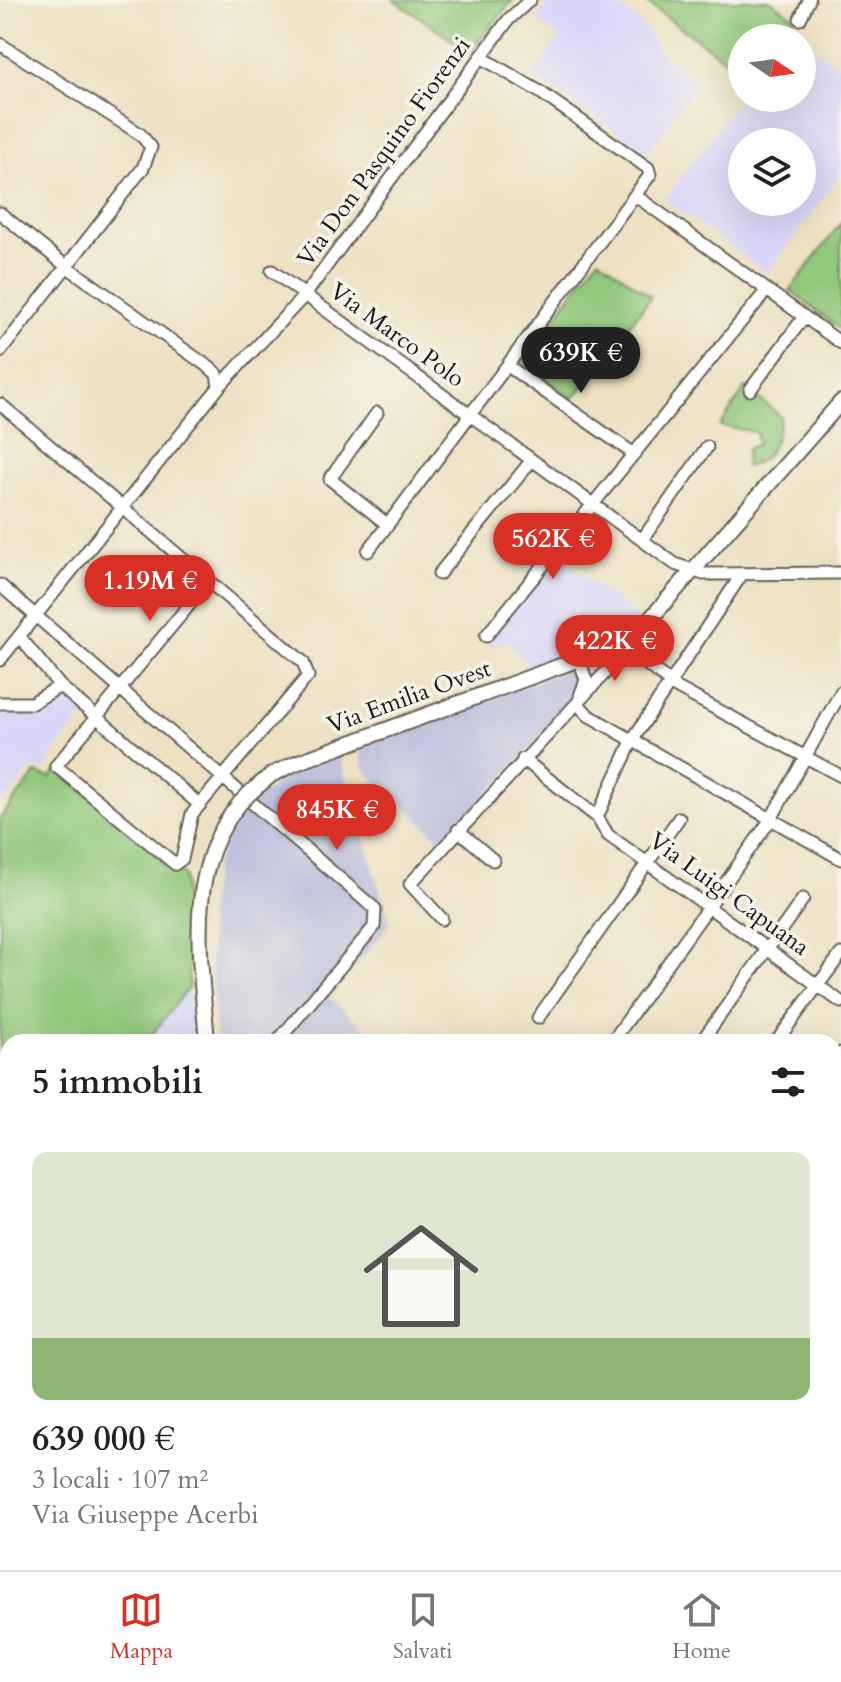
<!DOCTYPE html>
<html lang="it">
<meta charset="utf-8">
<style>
body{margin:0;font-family:Cardo,serif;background:#f2f2f2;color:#222;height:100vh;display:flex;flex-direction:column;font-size:30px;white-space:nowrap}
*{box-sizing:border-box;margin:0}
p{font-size:26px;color:#767676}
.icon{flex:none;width:44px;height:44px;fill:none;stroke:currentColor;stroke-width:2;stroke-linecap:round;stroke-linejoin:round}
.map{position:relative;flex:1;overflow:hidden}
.side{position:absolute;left:0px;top:1034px;width:842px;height:536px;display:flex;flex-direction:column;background:#fff;border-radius:24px 24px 0 0;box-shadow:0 8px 32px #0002}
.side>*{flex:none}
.needle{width:52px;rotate:103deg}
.fabs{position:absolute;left:728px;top:24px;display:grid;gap:16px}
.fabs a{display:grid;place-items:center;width:88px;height:88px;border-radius:50%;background:#fff;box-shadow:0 8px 32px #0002;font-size:40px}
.price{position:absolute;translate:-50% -68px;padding:0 18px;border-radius:28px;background:#d93025;color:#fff;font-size:26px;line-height:52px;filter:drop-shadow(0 2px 4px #0008)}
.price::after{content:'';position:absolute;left:50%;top:48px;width:24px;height:18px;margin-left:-12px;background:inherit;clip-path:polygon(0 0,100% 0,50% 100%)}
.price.active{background:#222;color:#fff}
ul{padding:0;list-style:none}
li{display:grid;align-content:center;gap:16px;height:424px;padding:0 32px}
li+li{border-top:2px solid #e0e0e0}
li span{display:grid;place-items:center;height:248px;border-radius:16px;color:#555}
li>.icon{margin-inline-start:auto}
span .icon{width:144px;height:144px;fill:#fffc;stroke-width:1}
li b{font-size:34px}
h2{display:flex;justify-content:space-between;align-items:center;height:96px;padding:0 32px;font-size:34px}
.dock{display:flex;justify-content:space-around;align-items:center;height:112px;border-top:2px solid #e0e0e0;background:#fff;font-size:22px;color:#767676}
.dock a{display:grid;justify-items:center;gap:4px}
.dock .active{color:#d93025}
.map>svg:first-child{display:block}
.built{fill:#dad6f7;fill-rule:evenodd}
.industrial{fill:#c0c2dd}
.green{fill:#92c87b;stroke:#57724c;stroke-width:2}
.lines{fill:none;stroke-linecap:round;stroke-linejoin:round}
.minor-casing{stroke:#656156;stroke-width:15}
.major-casing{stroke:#656156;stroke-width:18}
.minor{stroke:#fff;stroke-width:11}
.major{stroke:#fff;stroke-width:14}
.major-bridge-casing{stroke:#656156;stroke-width:18;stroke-linecap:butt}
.major-bridge{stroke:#fff;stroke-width:14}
.labels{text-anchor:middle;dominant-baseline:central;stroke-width:7;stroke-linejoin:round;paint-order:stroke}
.street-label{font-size:24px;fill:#1c1c1c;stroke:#f7f3e8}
</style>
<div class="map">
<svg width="841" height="1570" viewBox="0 0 841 1570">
<rect width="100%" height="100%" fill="#f7f3e8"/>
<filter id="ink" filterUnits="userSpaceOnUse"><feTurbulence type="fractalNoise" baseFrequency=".0125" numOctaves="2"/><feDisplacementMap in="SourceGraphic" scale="16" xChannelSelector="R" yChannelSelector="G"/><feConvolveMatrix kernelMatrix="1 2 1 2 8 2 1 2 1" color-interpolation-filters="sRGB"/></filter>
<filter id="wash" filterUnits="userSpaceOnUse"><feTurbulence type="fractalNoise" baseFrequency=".006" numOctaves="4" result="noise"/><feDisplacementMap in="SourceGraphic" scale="32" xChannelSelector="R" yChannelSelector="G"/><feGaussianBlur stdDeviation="1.8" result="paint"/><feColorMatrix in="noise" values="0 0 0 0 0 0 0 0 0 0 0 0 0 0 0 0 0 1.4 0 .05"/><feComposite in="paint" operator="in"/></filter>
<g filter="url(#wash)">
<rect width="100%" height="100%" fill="#ede1c2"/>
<path class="built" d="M 551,0 L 611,0 L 640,22 L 664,56 L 698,82 L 647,153 L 533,74 L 560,37 L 536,20 Z
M 802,39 L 841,69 L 841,174 L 767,274 L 665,199 L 733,107 L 745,98 L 802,98 ZM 742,142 L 802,142 L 802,202 L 742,202 Z
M 550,550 L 638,617 L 618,633 L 530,668 L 507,641 L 493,647 L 479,635 Z
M 62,692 L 86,715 L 49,759 L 52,762 L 45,770 L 32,768 L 6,800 L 0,795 L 0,709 L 33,709 Z
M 189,987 L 197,1042 L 146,1042 Z"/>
<path class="industrial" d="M 567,670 L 574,670 L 577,682 L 570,704 L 444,843 L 365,771 L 359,748 Z
M 339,755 L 390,924 L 329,997 L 380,1042 L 216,1042 L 208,915 L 214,869 L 225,842 L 239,818 L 263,794 L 289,775 Z"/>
<path class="green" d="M 394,0 L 513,0 L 470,52 Z
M 643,0 L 770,0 L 795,18 L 781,38 L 742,38 L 742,72 Z
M 841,223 L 841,330 L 790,290 Z
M 599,258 L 651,297 L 573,399 L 522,360 Z
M 746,387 L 781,417 C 776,441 772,461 745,467 L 747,449 L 758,444 L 756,432 L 720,426 Z
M 58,769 L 184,876 L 189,987 L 146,1042 L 8,1042 L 8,1068 L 0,1062 L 0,818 L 36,773 L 50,778 Z
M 0,1099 L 8,1105 L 8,1329 L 0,1337 Z
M 834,1256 L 841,1256 L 841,1570 L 611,1570 L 610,1562 L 834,1562 Z"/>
</g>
<g filter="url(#ink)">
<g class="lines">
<g class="minor-casing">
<path id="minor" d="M 800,19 L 809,0
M 0,44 L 140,134 L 151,147 L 143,168 L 0,352
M 636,196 L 841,343
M 0,213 L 66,266 L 210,368 L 217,374 L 219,387
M 272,271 L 675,564 L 703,574 L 841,573
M 508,366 L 634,454
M 750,390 L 804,317
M 0,404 C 102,489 202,576 303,662 L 308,676 L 192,814 L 182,859 L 175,864 L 56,766 L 209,581
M 377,413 L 330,479 L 388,525
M 642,540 L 707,447
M 368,551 L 650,175 L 648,168 L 540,92 L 481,57
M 439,574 L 532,460
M 0,585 L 375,909 L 374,927 L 277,1042
M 19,636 L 60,686 L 200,805
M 486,636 L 766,291
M 626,649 L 669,681
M 579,659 L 586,680 L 580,696
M 0,660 L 219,387 L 305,295 L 509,19 L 530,0
M 668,683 L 841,776
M 0,703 L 32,703 L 60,686
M 577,703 L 588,715 L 841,859
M 523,759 L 597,817 L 633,739 L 742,574
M 597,817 L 608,835 L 841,1002
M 458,830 L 493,860
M 442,919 L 410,884 L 615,662 L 641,630
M 538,1018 L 679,818
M 612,1042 L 771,819 L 841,692
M 701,1042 L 803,899
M 776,1042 L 841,954
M 834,1062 L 841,1053
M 0,1073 L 8,1079
M 0,1086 L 8,1092
M 0,1389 L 8,1397
M 301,1562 L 309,1570
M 531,1562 L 536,1570
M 251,1570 L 259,1562"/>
</g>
<g class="major-casing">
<path id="major" d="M 252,791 L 271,775 L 296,763 L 604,650 L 644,626 L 841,402
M 207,1042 C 201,960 183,871 240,803
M 0,1362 L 8,1354"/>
</g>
<use href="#minor" class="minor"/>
<use href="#major" class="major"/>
<g class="major-bridge-casing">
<path id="major-bridge" d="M 240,803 L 252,791"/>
</g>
<use href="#major-bridge" class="major-bridge"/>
</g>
</g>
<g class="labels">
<g class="street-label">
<text transform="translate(384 152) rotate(-54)">Via Don Pasquino Fiorenzi</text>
<text transform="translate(397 335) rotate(36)">Via Marco Polo</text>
<text transform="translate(409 697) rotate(-20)">Via Emilia Ovest</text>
<text transform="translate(729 894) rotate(36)">Via Luigi Capuana</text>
</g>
</g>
</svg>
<div class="fabs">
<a><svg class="needle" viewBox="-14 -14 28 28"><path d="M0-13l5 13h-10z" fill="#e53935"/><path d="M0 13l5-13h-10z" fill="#767676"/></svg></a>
<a><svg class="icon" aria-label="layers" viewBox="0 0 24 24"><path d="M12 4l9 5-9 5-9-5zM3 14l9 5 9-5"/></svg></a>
</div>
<b class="price active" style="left:581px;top:395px">639K €</b>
<b class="price" style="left:553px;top:581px">562K €</b>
<b class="price" style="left:150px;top:623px">1.19M €</b>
<b class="price" style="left:615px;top:683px">422K €</b>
<b class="price" style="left:337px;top:852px">845K €</b>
<section class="side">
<h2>5 immobili<svg class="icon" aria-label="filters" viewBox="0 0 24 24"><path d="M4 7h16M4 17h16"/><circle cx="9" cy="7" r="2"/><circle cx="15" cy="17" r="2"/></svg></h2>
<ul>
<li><span style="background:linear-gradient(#dfe7d0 75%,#8fb573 0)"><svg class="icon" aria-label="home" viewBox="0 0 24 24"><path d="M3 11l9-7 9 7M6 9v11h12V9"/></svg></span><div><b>639 000 €</b><p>3 locali · 107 m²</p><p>Via Giuseppe Acerbi</p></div></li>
</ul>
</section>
</div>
<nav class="dock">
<a class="active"><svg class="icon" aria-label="map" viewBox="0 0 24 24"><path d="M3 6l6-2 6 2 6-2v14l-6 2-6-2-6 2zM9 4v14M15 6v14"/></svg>Mappa</a>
<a><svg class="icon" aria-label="saved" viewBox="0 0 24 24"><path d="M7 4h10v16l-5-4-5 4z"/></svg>Salvati</a>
<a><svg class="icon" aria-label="home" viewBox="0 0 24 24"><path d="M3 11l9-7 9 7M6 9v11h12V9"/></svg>Home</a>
</nav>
